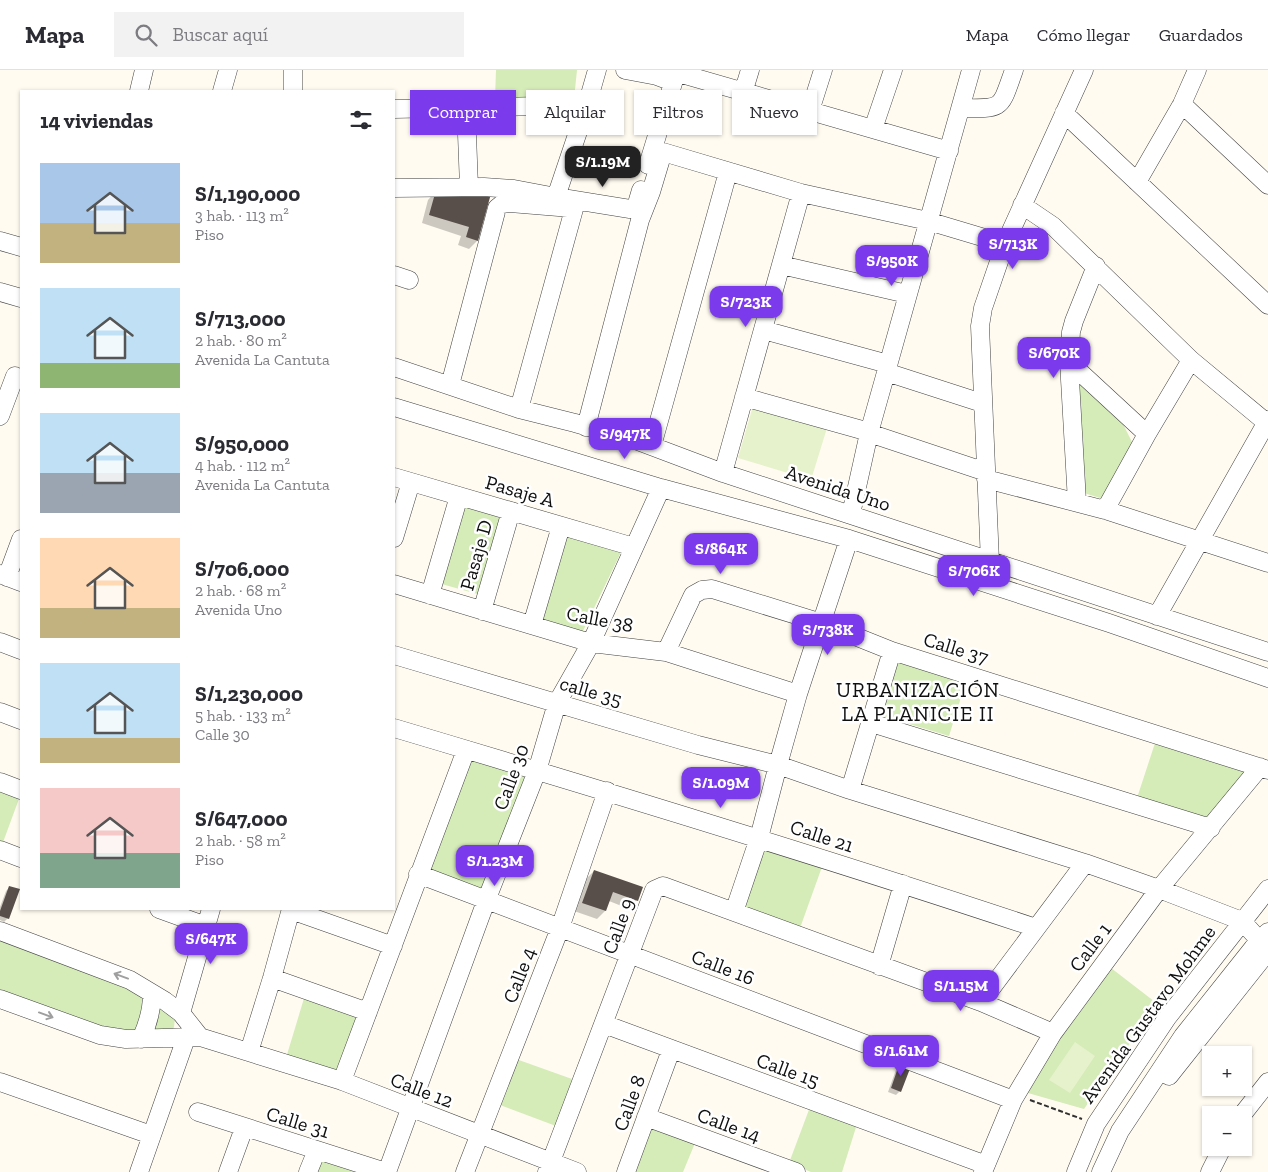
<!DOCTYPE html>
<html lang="es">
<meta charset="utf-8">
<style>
body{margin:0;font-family:"Zilla Slab",serif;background:#f2f2f3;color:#2b2b33;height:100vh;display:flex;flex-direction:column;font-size:19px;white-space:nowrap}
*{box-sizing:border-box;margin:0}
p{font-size:16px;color:#7c7c81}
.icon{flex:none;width:28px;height:28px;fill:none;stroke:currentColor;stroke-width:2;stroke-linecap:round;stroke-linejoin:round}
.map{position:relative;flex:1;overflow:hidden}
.side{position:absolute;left:20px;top:20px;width:375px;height:820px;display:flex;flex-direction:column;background:#fff;border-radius:0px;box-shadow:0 1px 4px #0004}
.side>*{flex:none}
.banner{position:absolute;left:410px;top:20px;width:475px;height:45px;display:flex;gap:10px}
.fabs{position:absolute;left:1202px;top:976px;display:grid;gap:10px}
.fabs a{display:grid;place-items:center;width:50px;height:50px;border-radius:0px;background:#fff;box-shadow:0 1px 4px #0004;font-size:25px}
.price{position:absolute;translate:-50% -42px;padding:0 11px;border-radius:10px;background:#7c3aed;color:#fff;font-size:16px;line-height:32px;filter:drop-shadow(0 1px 2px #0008)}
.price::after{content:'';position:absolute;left:50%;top:30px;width:15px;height:11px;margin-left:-8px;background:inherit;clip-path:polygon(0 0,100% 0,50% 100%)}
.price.current{background:#222;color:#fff}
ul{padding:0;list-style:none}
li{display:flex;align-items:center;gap:15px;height:125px;padding:0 20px}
li span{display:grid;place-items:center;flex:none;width:140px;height:100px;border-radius:0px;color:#555}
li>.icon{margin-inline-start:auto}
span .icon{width:60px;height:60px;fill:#fffc;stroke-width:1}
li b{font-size:21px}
h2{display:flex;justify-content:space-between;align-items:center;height:60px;padding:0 20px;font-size:21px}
.tag{padding:0 18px;border-radius:0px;background:#fff;box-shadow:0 1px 4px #0004;font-size:18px;line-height:45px}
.tag.current{background:#7c3aed;color:#fff}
header{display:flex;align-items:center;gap:30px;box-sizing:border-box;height:70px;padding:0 25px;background:#fff;border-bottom:1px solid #e1e1e2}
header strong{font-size:24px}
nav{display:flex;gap:28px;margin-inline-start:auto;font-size:18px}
.search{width:350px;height:45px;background:#f2f2f3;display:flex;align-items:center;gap:12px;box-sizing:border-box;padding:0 18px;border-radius:0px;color:#7c7c81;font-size:19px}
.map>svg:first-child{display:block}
.green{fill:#d5ebb8}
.pitch{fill:#e6f2cb}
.shadow{fill:#0003}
.building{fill:#584f4b}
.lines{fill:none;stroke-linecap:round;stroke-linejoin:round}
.minor-casing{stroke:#424242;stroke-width:19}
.path{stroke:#313131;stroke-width:2;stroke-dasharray:5 2.5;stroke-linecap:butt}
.minor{stroke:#fff;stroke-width:18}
.oneway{stroke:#9f9f9f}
.labels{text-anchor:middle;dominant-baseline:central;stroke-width:5;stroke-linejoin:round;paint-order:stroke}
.street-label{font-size:20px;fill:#0f0f0f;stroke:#fff}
.neighbourhood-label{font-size:21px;letter-spacing:1px;fill:#0f0f0f;stroke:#fff}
</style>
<header>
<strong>Mapa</strong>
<div class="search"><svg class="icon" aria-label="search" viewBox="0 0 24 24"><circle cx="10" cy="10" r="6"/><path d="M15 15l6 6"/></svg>Buscar aquí</div>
<nav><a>Mapa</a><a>Cómo llegar</a><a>Guardados</a></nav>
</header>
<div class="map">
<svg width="1268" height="1102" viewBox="0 0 1268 1102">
<rect width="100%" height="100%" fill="#fffbf1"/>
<path class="green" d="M 496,0 L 577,0 L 574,29 L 495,29 Z
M 1081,310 L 1121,350 L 1133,374 L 1107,426 L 1100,428 L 1084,423 L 1077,315 Z
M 461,431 L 507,441 L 481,525 L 438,513 Z
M 564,460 L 624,476 L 582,563 L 536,550 Z
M 893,588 L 967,608 L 949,666 L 880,645 Z
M 1156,670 L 1243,696 L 1246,703 L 1209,751 L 1137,728 Z
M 467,688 L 528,706 L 485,822 L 429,804 Z
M 0,718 L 20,726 L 2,775 L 0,774 Z
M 762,778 L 823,794 L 800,858 L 746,839 L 743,832 Z
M 0,866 L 127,912 L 140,926 L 146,935 L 135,961 L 117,964 L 0,925 Z
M 1111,898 L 1159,935 L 1116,992 L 1084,1039 L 1021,1021 Z
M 305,925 L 357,944 L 340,1003 L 286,988 Z
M 160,935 L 175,948 L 174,957 L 170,965 L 153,967 Z
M 516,989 L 572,1009 L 556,1056 L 500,1035 Z
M 810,1037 L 857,1054 L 842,1102 L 811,1102 L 789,1093 Z
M 649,1056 L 695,1073 L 683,1102 L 630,1102 Z
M 321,1089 L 363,1102 L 313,1102 Z"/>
<path class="pitch" d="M 753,336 L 827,358 L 811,410 L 738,388 Z
M 1075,972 L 1095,986 L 1070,1023 L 1049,1010 Z"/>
<path class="shadow" d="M 436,121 L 490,122 L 477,171 L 469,179 L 458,175 L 461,166 L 422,153 L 428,130 Z
M 594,801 L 637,830 L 629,839 L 609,831 L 605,841 L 597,849 L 574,841 L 586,809 Z
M 10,817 L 8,848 L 4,852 L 0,850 L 0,837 L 6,821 Z
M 901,994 L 900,1021 L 896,1025 L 888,1022 L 897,997 Z"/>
<path class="building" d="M 436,120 L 492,120 L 478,171 L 466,167 L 469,157 L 429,145 Z
M 594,800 L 643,817 L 638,831 L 613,822 L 606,841 L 582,833 Z
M 9,816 L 20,819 L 9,849 L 0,846 L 0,841 Z
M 900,992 L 911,996 L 901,1022 L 891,1018 Z"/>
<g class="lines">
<g class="minor-casing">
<path id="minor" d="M 293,0 L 293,21
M 597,0 L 587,35 L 556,127 L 630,139 L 636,137 L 641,120
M 625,0 L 657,6 L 673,12
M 682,4 L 949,81
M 139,21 L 144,0
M 222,21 L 228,0
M 743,23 L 750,0
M 1182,34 L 1268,115
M 466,38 L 469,117
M 962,38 C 1004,39 1000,39 1014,0
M 394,39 L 587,35
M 810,41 L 823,0
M 1064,43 L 1268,235
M 873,59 L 893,0
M 648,95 L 677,0
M 1137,112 L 1182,34 L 1197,0
M 394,118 L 484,117 L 514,119 L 551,126
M 1022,135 L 1053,156 L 1191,290 L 1267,353
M 0,171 L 21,177
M 781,195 L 907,224
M 394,205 L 409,210
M 0,222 L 21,228
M 763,260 L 888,294
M 1069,292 L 1147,364
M 394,297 L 519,339 L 575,353 L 638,371 L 723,403 L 1268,582
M 886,302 L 982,333
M 450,315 L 497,138 L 502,134 L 510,133 L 571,138
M 744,327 L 862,360
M 394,337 L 661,418 L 849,469 L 1109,553 L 1268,608
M 519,339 L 574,139
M 0,346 L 15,306
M 586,357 L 640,150 L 651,122 L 663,82 L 801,123 L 928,151 L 1005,174
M 869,363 L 986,402
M 652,376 L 728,102
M 723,403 L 801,123
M 394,407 L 634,477
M 986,409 L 1105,440 L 1268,493
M 1077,432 L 1069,292 L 1071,262 L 1074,251 L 1096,196
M 1105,440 L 1147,364 L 1191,290
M 851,444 L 869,363 L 971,0
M 394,468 L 411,412
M 990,492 L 980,256 L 983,238 L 1005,174 L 1084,0
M 0,504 L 21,512
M 7,507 L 21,469
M 394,514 L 591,573 L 666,582 L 798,624
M 430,525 L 459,426
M 482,541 L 511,441
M 1157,546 L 1268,350
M 532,555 L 561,456
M 0,572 L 21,580
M 666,582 L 693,525 L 702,520 L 712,519 L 822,553 L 892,581 L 1268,700
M 394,585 L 698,675 L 778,695 L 850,720 L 1085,793 L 1159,819 L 1242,851 L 1260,871 L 1265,885 L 1268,887
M 0,642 L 21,650
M 871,653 L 1211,758
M 394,658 C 609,722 823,787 1036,858
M 0,712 L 21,720
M 850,720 L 892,581
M 0,780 L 21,788
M 418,804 L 1013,1030
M 159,839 L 206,856
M 291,840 L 393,876
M 734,842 L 759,768 L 778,695 L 798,624 L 849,469
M 0,861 L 130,910 L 165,931 L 181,943 L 200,967
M 879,896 L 903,814
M 272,908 L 368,942
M 0,929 L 100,965 L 126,969 L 200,967 L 342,1011 L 577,1102
M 981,932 L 1085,793
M 181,943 L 211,839
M 604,954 L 986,1095
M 141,969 C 148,954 152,941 152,924
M 249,982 L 272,908 L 291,839
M 1169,1006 L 1265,885
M 342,1011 L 466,680
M 0,1012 L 151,1065
M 198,1042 L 386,1102
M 1242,1045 L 1268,1012
M 646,1047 L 796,1102
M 139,1102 L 186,968
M 228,1102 L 244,1058
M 308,1102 L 317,1080
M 387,1102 L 486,831 L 537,701 L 557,633 L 591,573 L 661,418
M 465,1102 L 560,858 L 607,721
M 547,1102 L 654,820 L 663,816 L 981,932 L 1053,963
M 626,1102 L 671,980
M 983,1102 L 1013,1030 L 1053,963 L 1159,819 L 1260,697
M 1076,1102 L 1096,1054 L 1167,948 L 1268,819
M 1101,1102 L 1120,1061 L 1183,966 L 1253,878 L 1268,862
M 1210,1102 L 1222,1078"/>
</g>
<path class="path" d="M 1030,1030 L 1082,1049"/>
<use href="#minor" class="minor"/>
</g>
<defs><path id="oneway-shaft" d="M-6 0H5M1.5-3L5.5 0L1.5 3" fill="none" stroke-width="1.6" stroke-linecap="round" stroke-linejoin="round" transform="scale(1.25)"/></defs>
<g class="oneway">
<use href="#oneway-shaft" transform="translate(121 906) rotate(-160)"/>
<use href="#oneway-shaft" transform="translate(46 945) rotate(20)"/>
</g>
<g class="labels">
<g class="street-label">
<text transform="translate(838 418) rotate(18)">Avenida Uno</text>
<text transform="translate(520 421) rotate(16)">Pasaje A</text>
<text transform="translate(476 485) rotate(-74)">Pasaje D</text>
<text transform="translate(600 549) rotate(11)">Calle 38</text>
<text transform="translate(956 578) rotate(17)">Calle 37</text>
<text transform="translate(591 621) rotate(16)">calle 35</text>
<text transform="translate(511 707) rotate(-70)">Calle 30</text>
<text transform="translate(822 766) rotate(18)">Calle 21</text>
<text transform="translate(618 856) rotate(-70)">Calle 9</text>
<text transform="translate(1090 877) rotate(-53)">Calle 1</text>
<text transform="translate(723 897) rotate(21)">Calle 16</text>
<text transform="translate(519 905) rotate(-69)">Calle 4</text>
<text transform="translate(1148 944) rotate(-54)">Avenida Gustavo Mohme</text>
<text transform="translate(788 1000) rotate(20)">Calle 15</text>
<text transform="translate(422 1020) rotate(21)">Calle 12</text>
<text transform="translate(629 1033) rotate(-70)">Calle 8</text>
<text transform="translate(298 1052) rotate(17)">Calle 31</text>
<text transform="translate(729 1055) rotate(20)">Calle 14</text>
</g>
<g class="neighbourhood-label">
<text x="918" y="619">URBANIZACIÓN<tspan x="918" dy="24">LA PLANICIE II</tspan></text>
</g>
</g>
</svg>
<div class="fabs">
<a>+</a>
<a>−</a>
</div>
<b class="price current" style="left:603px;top:118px">S/1.19M</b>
<b class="price" style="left:1013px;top:200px">S/713K</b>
<b class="price" style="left:892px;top:217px">S/950K</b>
<b class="price" style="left:746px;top:258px">S/723K</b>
<b class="price" style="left:1054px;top:309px">S/670K</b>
<b class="price" style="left:625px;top:390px">S/947K</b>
<b class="price" style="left:721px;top:505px">S/864K</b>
<b class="price" style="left:974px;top:527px">S/706K</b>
<b class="price" style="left:828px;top:586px">S/738K</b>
<b class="price" style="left:721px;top:739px">S/1.09M</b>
<b class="price" style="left:495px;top:817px">S/1.23M</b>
<b class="price" style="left:211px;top:895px">S/647K</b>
<b class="price" style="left:961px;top:942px">S/1.15M</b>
<b class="price" style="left:901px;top:1007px">S/1.61M</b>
<div class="banner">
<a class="tag current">Comprar</a>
<a class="tag">Alquilar</a>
<a class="tag">Filtros</a>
<a class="tag">Nuevo</a>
</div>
<section class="side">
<h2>14 viviendas<svg class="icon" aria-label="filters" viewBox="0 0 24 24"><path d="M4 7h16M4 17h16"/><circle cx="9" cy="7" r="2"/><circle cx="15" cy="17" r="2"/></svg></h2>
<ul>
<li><span style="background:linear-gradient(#a9c7e8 60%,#c2b280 0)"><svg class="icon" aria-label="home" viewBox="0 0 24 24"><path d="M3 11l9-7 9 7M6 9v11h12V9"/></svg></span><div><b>S/1,190,000</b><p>3 hab. · 113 m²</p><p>Piso</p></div></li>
<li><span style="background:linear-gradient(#bfe0f5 75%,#8fb573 0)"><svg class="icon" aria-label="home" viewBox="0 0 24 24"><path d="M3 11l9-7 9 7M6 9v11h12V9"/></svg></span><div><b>S/713,000</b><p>2 hab. · 80 m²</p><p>Avenida La Cantuta</p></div></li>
<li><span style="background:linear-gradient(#bfe0f5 60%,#9aa5b1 0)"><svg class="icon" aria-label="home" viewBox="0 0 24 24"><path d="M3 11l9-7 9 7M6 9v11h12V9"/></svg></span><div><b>S/950,000</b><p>4 hab. · 112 m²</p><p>Avenida La Cantuta</p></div></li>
<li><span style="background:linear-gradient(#ffd9b3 70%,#c2b280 0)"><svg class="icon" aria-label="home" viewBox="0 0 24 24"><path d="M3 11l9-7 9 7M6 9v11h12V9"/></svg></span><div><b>S/706,000</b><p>2 hab. · 68 m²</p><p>Avenida Uno</p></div></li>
<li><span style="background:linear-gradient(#bfe0f5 75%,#c2b280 0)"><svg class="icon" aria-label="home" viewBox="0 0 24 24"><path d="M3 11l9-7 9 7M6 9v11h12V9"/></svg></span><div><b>S/1,230,000</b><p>5 hab. · 133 m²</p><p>Calle 30</p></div></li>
<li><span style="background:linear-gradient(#f6c9c9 65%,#7fa58c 0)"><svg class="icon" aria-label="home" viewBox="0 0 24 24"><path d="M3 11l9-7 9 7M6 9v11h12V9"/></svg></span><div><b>S/647,000</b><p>2 hab. · 58 m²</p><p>Piso</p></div></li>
</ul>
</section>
</div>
